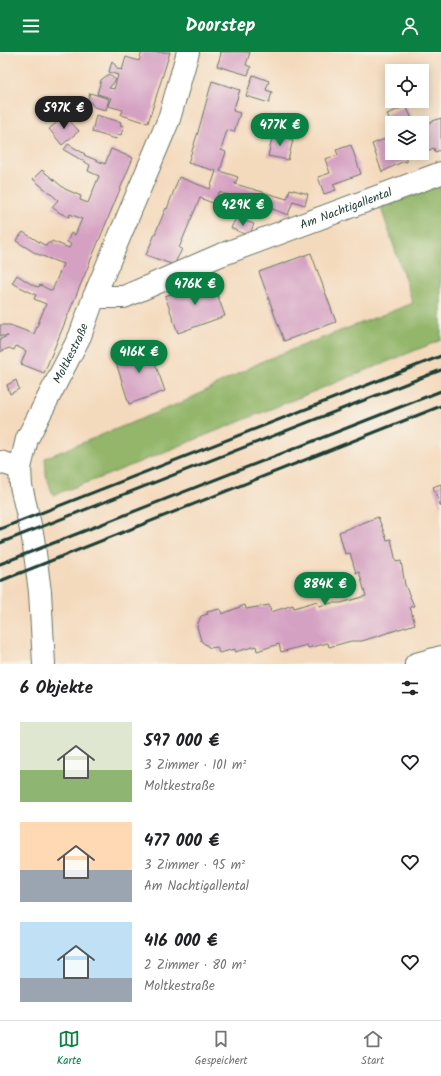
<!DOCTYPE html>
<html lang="de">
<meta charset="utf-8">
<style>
body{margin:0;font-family:Kalam,sans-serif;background:#f2f2f2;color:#202124;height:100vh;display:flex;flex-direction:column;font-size:15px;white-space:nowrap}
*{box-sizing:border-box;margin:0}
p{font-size:13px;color:#757577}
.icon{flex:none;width:22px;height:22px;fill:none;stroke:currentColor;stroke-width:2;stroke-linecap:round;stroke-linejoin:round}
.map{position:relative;height:612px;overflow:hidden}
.sheet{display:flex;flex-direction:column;background:#fff;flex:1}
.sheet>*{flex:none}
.tools{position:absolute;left:385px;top:12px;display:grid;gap:8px}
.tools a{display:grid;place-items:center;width:44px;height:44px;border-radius:0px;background:#fff;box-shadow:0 2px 10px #0003;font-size:20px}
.price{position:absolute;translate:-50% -34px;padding:0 9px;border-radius:14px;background:#0b8043;color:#fff;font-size:13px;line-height:26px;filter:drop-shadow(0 1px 2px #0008)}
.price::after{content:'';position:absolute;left:50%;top:24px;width:12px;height:9px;margin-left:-6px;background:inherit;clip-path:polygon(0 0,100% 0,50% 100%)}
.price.on{background:#222;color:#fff}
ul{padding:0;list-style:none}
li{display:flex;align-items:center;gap:12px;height:100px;padding:0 20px}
li span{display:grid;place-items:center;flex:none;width:112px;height:80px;border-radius:0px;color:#555}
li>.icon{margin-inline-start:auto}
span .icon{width:48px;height:48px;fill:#fffc;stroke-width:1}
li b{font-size:17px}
h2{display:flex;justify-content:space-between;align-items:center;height:48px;padding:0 20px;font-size:17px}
header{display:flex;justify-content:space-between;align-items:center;height:52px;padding:0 20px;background:#0b8043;color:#fff;font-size:18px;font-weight:600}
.dock{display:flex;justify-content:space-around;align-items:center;height:56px;border-top:1px solid #e0e0e0;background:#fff;font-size:11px;color:#757577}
.dock a{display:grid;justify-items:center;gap:2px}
.dock .on{color:#0b8043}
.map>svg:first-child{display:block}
.forest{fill:#93b66b;stroke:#597a50}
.building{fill:#d5a1c3}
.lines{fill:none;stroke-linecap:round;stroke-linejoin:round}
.minor-casing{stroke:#6a7464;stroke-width:24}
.minor{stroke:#fff;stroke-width:22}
.rail{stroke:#1f3d34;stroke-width:3}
.labels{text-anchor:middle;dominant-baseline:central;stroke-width:4;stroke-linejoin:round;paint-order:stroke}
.street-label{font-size:12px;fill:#1f3d34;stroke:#f7f3e8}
</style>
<header><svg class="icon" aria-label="menu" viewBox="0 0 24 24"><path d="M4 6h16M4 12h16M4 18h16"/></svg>Doorstep<svg class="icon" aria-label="person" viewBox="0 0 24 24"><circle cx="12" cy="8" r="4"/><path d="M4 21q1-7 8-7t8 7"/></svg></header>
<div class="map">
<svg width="441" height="612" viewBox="0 0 441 612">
<rect width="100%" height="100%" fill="#f7f3e8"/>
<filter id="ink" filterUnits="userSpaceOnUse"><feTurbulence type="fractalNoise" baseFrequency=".025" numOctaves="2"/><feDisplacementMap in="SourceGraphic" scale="8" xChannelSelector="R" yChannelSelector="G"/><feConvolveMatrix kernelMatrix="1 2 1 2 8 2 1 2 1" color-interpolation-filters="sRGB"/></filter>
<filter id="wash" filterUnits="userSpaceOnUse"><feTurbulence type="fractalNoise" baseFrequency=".012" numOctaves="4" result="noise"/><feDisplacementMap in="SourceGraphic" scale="16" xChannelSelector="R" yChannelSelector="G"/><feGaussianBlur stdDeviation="0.9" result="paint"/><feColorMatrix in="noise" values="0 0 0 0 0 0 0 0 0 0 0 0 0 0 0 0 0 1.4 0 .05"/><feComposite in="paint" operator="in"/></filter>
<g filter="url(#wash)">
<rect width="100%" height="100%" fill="#f4dabd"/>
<path class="forest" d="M 441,132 L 441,288 L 105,424 L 53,443 L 46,423 L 45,406 L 185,349 L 265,308 L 413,251 L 381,156 Z"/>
<g id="blocks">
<path class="building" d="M 142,0 L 170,0 L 148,71 L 121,63 L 123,58 L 108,54 L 111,46 L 97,42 L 101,28 L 109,22 L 116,28 L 109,36 L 114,37 L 118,23 L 109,20 L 112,9 L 118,17 L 122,18 L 126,5 L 139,9 Z
M 219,0 L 250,0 L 246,13 L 251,15 L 248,23 L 217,14 L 221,2 Z
M 253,23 L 269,29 L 266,38 L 272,40 L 269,51 L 246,44 Z
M 212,29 L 240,38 L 233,59 L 240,61 L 234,80 L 227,78 L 221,98 L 226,100 L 220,119 L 238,125 L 235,132 L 287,147 L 290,137 L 308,142 L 305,153 L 293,149 L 288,163 L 262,153 L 219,140 L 215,152 L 200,146 L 179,196 L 182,197 L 174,213 L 146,203 L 166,156 L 167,157 L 179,125 L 210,137 L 216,119 L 188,111 L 198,80 Z
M 90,41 L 109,47 L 106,58 L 94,55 L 88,47 Z
M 406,54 L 414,71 L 392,71 L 392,75 L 387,62 Z
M 96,63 L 121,70 L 120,73 L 124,74 L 121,83 L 117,82 L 116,87 L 92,80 Z
M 65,64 L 79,79 L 62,93 L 49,77 Z
M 441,66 L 441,98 L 435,100 L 434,96 L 424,100 L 422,92 L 422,73 Z
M 273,82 L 293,88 L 288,108 L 268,104 Z
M 385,87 L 387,90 L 392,88 L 392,101 L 403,101 L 407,110 L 404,109 L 382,120 L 372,92 Z
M 68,92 L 85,102 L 84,103 L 105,112 L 111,97 L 133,106 L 44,321 L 21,312 L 26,299 L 16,294 L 14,298 L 9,296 L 0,300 L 0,287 L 8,284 L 0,284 L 0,273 L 10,273 L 34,282 L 46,252 L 34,247 L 36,243 L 12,231 L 17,223 L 34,234 L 39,235 L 40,233 L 52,239 L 63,212 L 37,202 L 16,189 L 23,180 L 46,194 L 48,191 L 51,191 L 52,189 L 69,196 L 71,192 L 67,190 L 71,181 L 75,183 L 82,167 L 70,162 L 69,165 L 60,161 L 52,155 L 58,148 L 33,127 L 42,118 L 65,137 L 81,144 L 80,148 L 88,151 L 99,124 L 88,119 L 90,113 L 64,98 Z
M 351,93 L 361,122 L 333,132 L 336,138 L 324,142 L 318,125 L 330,121 L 325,107 L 338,103 L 336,98 Z
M 236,166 L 254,172 L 249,184 L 231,176 Z
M 311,201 L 336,270 L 284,289 L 259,220 Z
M 212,228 L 225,264 L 178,281 L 165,244 Z
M 148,292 L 165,339 L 129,352 L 114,304 Z
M 16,328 L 19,337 L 10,342 L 7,333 Z
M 441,432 L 441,455 L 433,435 Z
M 378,465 L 387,488 L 391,487 L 396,510 L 401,509 L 405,533 L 414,554 L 410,555 L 415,572 L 362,589 L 351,589 L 329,595 L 328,591 L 308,596 L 307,593 L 281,600 L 279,592 L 257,599 L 256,594 L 235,600 L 235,597 L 219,601 L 217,595 L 210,596 L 201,589 L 197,574 L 201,564 L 208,562 L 207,560 L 220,557 L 222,562 L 245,553 L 246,557 L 269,553 L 271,560 L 293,553 L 294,556 L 317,549 L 319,554 L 331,551 L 341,551 L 366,544 L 359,520 L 356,521 L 350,501 L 345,502 L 339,480 Z"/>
</g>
</g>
<g filter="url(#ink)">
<use href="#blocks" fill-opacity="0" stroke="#6a7464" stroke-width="1"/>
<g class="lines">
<g class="minor-casing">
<g id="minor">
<path id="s1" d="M 94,245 L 124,245 L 218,204 L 441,121"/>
<path d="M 0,410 L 20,416"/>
<path id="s2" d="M 44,612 L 40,540 L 33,486 L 21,434 L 20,416 L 27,387 L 80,284 L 94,245 L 169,67 L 188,0"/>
<path d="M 416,612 L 441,605"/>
</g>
</g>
<use href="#minor" class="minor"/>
<path class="rail" d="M 0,477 L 441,304
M 0,491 L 441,318
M 0,512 L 441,339
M 0,529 L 441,354"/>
</g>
</g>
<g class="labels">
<g class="street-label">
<text stroke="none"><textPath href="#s1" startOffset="269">Am Nachtigallental</textPath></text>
<text stroke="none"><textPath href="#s2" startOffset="324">Moltkestraße</textPath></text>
</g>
</g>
</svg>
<div class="tools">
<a><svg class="icon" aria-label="locate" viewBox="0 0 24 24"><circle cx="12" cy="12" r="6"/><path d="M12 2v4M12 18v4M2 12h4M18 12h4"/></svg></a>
<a><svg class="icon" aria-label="layers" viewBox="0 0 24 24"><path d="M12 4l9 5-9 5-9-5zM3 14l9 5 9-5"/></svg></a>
</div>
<b class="price on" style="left:64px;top:78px">597K €</b>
<b class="price" style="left:280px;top:95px">477K €</b>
<b class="price" style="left:243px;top:175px">429K €</b>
<b class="price" style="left:195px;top:254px">476K €</b>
<b class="price" style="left:139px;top:322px">416K €</b>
<b class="price" style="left:325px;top:554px">884K €</b>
</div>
<section class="sheet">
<h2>6 Objekte<svg class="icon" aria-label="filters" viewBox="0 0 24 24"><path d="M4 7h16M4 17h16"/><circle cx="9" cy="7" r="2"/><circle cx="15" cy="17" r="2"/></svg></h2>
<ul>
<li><span style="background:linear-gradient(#dfe7d0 60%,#8fb573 0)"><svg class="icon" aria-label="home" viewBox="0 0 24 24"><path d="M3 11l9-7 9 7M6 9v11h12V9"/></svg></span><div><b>597 000 €</b><p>3 Zimmer · 101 m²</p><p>Moltkestraße</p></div><svg class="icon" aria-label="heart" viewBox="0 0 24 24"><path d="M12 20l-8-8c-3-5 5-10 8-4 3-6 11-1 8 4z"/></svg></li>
<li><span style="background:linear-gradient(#ffd9b3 60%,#9aa5b1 0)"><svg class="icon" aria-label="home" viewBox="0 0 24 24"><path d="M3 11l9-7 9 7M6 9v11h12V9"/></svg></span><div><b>477 000 €</b><p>3 Zimmer · 95 m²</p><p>Am Nachtigallental</p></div><svg class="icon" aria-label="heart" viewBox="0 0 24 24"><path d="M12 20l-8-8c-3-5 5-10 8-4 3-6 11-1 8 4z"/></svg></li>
<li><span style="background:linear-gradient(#bfe0f5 70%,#9aa5b1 0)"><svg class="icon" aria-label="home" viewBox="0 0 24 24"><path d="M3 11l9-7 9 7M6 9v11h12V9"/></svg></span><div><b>416 000 €</b><p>2 Zimmer · 80 m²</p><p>Moltkestraße</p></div><svg class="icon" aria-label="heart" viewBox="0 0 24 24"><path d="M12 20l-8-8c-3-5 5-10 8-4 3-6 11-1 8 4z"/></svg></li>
</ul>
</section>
<nav class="dock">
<a class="on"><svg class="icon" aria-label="map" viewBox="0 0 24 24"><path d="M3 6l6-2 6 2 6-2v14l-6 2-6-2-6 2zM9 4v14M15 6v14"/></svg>Karte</a>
<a><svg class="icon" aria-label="saved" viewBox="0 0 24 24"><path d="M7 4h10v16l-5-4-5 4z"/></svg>Gespeichert</a>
<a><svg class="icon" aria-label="home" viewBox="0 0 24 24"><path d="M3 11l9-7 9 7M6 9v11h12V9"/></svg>Start</a>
</nav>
